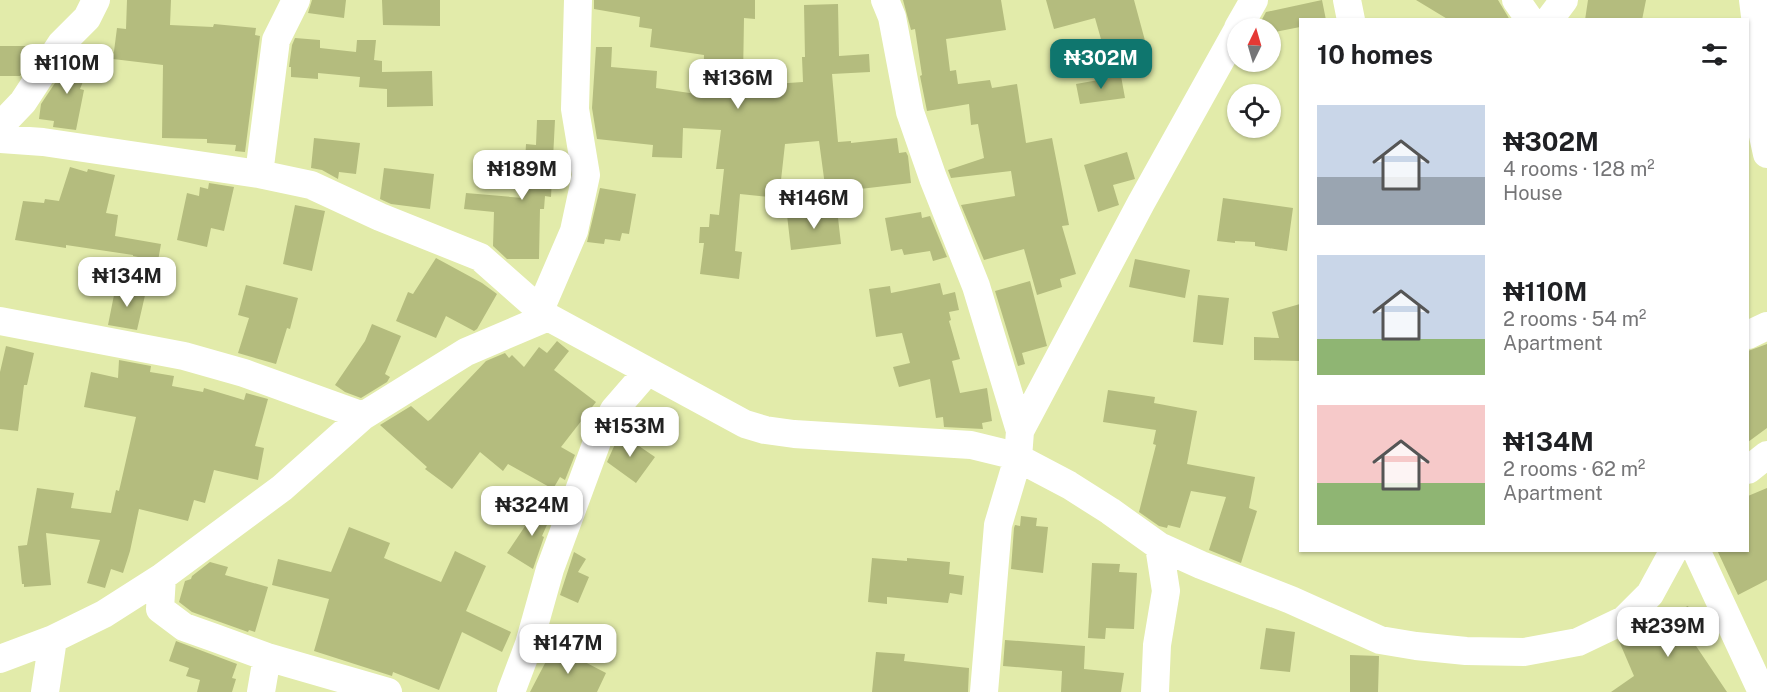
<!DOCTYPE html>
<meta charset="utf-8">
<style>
body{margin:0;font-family:"Public Sans",sans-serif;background:#f6f6f6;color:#202124;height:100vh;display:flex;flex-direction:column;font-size:22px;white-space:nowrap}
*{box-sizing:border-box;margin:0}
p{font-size:20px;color:#757577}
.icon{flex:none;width:33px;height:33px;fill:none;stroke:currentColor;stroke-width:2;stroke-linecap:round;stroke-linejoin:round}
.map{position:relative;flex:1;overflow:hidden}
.panel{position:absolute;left:1299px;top:18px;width:450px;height:534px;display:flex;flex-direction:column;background:#fff;border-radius:0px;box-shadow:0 2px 4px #0004}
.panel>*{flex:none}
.needle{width:39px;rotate:5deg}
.fabs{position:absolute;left:1227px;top:18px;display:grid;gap:12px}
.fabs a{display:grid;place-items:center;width:54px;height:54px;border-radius:50%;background:#fff;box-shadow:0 2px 4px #0004;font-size:30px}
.price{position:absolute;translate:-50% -51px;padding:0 14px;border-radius:12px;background:#fff;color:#222;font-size:20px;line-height:39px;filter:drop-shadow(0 2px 3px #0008)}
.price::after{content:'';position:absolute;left:50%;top:36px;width:18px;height:14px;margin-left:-9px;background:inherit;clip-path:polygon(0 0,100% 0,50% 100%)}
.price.on{background:#0f766e;color:#fff}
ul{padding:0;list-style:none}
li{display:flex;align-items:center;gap:18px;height:150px;padding:0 18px}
li span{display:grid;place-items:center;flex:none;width:168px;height:120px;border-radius:0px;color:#555}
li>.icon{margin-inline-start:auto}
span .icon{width:72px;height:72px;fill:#fffc;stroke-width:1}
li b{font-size:26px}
h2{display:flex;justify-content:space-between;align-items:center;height:72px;padding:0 18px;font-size:26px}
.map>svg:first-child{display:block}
.building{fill:#b4bc7e}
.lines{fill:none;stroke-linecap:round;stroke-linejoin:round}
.minor{stroke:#fff;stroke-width:28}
</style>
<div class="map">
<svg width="1767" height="692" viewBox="0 0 1767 692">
<rect width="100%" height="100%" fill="#e2ebaa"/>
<path class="building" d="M 127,0 L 171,0 L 170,25 L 213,27 L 214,24 L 256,28 L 255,35 L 260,36 L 245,152 L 235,151 L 236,145 L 207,143 L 207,139 L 162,138 L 163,65 L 113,59 L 117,28 L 126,29 Z
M 312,0 L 346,0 L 344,18 L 308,13 Z
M 382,0 L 440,0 L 440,26 L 383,25 Z
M 594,0 L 755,0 L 755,19 L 744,18 L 743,78 L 746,78 L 745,86 L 803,82 L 802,57 L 805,57 L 804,5 L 838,4 L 839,56 L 869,54 L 870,72 L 832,74 L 838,142 L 851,141 L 851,143 L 897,138 L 899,153 L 906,152 L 908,156 L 911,183 L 826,193 L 819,141 L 785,144 L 779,198 L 740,194 L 735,251 L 742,252 L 739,279 L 700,274 L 704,243 L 699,243 L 700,227 L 709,227 L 710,214 L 719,215 L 724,169 L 716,169 L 721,130 L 683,128 L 682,158 L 652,157 L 653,145 L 597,139 L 592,108 L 596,47 L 612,47 L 611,67 L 657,71 L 656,88 L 703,95 L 704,55 L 650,47 L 652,29 L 639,27 L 640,17 L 594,9 Z
M 903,0 L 1001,0 L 1006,30 L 946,39 L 950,71 L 956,70 L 958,84 L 990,80 L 992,88 L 1017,84 L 1026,143 L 1052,138 L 1069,225 L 1062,226 L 1076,274 L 1060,279 L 1062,287 L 1037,295 L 1024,249 L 984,260 L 961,205 L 1015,196 L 1011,171 L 951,178 L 948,170 L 984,158 L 978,124 L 971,125 L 969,104 L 927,111 L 920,76 L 922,75 L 915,29 L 911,30 Z
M 1046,0 L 1134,0 L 1150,59 L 1110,71 L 1095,18 L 1054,29 Z
M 1322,0 L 1326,20 L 1300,20 L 1300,27 L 1270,33 L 1270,28 L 1261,28 L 1260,23 L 1266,12 Z
M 1416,0 L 1498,0 L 1510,20 L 1449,20 Z
M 1588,0 L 1646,0 L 1642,20 L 1585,20 Z
M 295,38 L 320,40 L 320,48 L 356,52 L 357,40 L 376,40 L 374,60 L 382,61 L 382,72 L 432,71 L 433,106 L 387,107 L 387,89 L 359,87 L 360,77 L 318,73 L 318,79 L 291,77 L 291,67 L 289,67 L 292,45 Z
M 0,46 L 26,46 L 26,67 L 20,76 L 0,76 Z
M 75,53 L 92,59 L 80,89 L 84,90 L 76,130 L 53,127 L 54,121 L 39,119 L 41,104 Z
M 1121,76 L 1125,98 L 1080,104 L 1076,84 Z
M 537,120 L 555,120 L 551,197 L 545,196 L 544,209 L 540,209 L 539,259 L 507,259 L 493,246 L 494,212 L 464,209 L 466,193 L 523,198 L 526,144 L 536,145 Z
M 314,138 L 360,143 L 356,174 L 339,172 L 338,179 L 322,170 L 311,168 Z
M 1127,152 L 1135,179 L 1113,185 L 1119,205 L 1098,212 L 1084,165 Z
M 70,167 L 87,172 L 88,169 L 115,175 L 106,213 L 118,215 L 115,236 L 161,244 L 158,261 L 133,256 L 133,255 L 66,245 L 66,248 L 15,240 L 23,201 L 44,203 L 45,199 L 59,201 Z
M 384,168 L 434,174 L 430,209 L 391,204 L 380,199 Z
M 209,183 L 234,187 L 224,231 L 211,228 L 207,247 L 177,240 L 187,193 L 199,196 L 200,187 L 208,189 Z
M 600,188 L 636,194 L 629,234 L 622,233 L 620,241 L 605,239 L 604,244 L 587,242 Z
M 1223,198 L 1293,208 L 1287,251 L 1255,246 L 1255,242 L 1235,241 L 1235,243 L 1217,241 Z
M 295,205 L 325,211 L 312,271 L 283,264 Z
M 837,209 L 841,244 L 791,250 L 787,215 Z
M 921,212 L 922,218 L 930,216 L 947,257 L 933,261 L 930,251 L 904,255 L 902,249 L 891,251 L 885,218 Z
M 436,258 L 482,283 L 497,294 L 477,329 L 474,331 L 446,316 L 436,338 L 396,321 L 408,292 L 413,294 Z
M 1135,259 L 1190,270 L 1185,298 L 1129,287 Z
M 1030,281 L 1047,346 L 1022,353 L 1025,364 L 1018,366 L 995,291 Z
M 940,283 L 943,295 L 955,292 L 959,310 L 949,312 L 951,320 L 949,321 L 960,359 L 952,361 L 960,393 L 987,388 L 992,421 L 982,423 L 983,429 L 944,427 L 943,417 L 936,418 L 930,379 L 899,387 L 893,367 L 910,363 L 902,333 L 876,337 L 869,289 L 890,286 L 891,293 Z
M 116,285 L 146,291 L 137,330 L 108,325 Z
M 246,285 L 298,298 L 290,329 L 287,328 L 276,364 L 238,353 L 249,318 L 238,315 Z
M 1198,295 L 1229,298 L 1223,345 L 1193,342 Z
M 1300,304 L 1300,361 L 1254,360 L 1254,337 L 1279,338 L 1272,312 Z
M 372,324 L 401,336 L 385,374 L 390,377 L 387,382 L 361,398 L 345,392 L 335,385 L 365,341 Z
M 557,341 L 569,351 L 554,370 L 596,402 L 561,447 L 575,455 L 565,480 L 560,477 L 553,489 L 508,464 L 503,471 L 480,452 L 452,489 L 425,469 L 427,467 L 380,425 L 411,406 L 428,421 L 431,419 L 486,361 L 505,353 L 509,358 L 512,355 L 524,367 L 539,347 L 547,353 Z
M 1767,344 L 1767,428 L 1748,442 L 1748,351 Z
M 6,346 L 34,353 L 27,385 L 24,385 L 18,431 L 0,429 L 0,372 Z
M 119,360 L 151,366 L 150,372 L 174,376 L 172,386 L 203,392 L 204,388 L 244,400 L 246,393 L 268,399 L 255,446 L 264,448 L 258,480 L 214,470 L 205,503 L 194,500 L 188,521 L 139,509 L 130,551 L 123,573 L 111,569 L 105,588 L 87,583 L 100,540 L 46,533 L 51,585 L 24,587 L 24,584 L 22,584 L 18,546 L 27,545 L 37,488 L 74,493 L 71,508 L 111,513 L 116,490 L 119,491 L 136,417 L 84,407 L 91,372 L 118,378 Z
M 1108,390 L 1155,397 L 1154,403 L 1197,411 L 1187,464 L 1255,477 L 1249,508 L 1257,511 L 1241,563 L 1209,550 L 1226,497 L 1191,491 L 1180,528 L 1168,525 L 1167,528 L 1159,526 L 1139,512 L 1156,445 L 1153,444 L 1156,430 L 1103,422 Z
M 620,433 L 655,457 L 636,483 L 607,462 Z
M 1767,488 L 1767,580 L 1738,595 L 1717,550 L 1748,550 L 1748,496 Z
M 542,501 L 554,509 L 542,536 L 544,537 L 533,569 L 507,553 Z
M 1021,516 L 1037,518 L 1036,526 L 1048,527 L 1043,573 L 1011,569 L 1014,528 L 1015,525 L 1020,526 Z
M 349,527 L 390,543 L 384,558 L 441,582 L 455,551 L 486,566 L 466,611 L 511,632 L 502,652 L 462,632 L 439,690 L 393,672 L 392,676 L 314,651 L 329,599 L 272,585 L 278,559 L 331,572 Z
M 574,552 L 586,559 L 578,572 L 589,577 L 578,603 L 560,595 Z
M 872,558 L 907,561 L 907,558 L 950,562 L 949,574 L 964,576 L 962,595 L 950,593 L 948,603 L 887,597 L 887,604 L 868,602 Z
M 210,562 L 228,567 L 225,575 L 268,587 L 255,632 L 249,630 L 248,632 L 192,612 L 179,602 L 185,581 L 191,579 L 192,576 Z
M 1092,563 L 1120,564 L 1119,572 L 1137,573 L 1134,629 L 1106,628 L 1105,639 L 1088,638 Z
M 1688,606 L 1702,639 L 1694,643 L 1727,692 L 1611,692 L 1634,676 L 1619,641 L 1631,635 L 1643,625 Z
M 1266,628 L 1295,632 L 1290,672 L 1260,669 Z
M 1005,640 L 1085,646 L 1084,669 L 1124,673 L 1121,692 L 1061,692 L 1062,671 L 1003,666 Z
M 176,641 L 237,664 L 232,678 L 236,679 L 232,692 L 197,692 L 200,680 L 186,676 L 189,668 L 169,661 Z
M 554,646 L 606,673 L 597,692 L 530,692 Z
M 876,652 L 905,654 L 904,661 L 969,668 L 968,692 L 872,692 Z
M 1350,655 L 1379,656 L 1378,692 L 1350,692 Z"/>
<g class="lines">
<path class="minor" d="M 885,0 L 892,17 L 910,112 L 933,178 L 976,286 L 1020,431
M 1347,0 L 1351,20
M 1516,0 L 1530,20
M 1753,0 L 1757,32 L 1757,108 L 1767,154
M 1549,20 L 1564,0
M 1238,28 L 1254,0
M 0,126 L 23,102 L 61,44 L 87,18 L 96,0
M 0,139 L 43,142 L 259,174 L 311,185 L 380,217 L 480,257 L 548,317 L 745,424 L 765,430 L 794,434 L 971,445 L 1012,455 L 1069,485 L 1110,511 L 1159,546 L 1201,565 L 1291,600 L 1380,640 L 1416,646 L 1466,651 L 1524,652 L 1578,642 L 1624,620 L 1650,594 L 1674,550
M 259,174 L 276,40 L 296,0
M 540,310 L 574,231 L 586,175 L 575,109 L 578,0
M 0,321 L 184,356 L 244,373 L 363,416
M 1748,335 L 1767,326
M 1748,470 L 1767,455
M 1696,550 L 1762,692
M 162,577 L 160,609 L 184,627 L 215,638 L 267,657 L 388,692
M 0,659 L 53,639 L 104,614 L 162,577 L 282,488 L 363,416 L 466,352 L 548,317
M 45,692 L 53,639
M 261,692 L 267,657
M 511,692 L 529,644 L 550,569 L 598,439 L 614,410 L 647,372
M 984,692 L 998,525 L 1018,458 L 1020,431 L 1141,203 L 1238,29
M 1155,692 L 1157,645 L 1166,591 L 1159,546"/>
</g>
</svg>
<div class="fabs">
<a><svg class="needle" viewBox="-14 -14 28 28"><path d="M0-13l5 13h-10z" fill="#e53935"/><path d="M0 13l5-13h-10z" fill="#757577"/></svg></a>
<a><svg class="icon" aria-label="locate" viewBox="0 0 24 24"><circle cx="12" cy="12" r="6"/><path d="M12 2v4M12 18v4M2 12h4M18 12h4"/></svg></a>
</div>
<b class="price on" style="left:1101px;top:90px">₦302M</b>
<b class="price" style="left:67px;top:95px">₦110M</b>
<b class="price" style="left:738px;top:110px">₦136M</b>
<b class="price" style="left:522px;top:201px">₦189M</b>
<b class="price" style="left:814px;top:230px">₦146M</b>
<b class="price" style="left:127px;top:308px">₦134M</b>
<b class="price" style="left:630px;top:458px">₦153M</b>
<b class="price" style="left:532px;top:537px">₦324M</b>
<b class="price" style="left:1668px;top:658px">₦239M</b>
<b class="price" style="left:568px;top:675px">₦147M</b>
<section class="panel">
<h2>10 homes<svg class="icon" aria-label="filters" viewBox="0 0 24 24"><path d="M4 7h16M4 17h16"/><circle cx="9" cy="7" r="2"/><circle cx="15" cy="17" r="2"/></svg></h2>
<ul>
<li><span style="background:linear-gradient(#c9d6e8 60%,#9aa5b1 0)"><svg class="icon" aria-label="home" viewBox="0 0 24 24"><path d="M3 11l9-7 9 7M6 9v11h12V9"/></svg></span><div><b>₦302M</b><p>4 rooms · 128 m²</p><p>House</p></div></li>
<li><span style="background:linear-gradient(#c9d6e8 70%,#8fb573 0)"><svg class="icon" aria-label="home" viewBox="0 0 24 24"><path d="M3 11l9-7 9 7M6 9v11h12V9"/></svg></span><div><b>₦110M</b><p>2 rooms · 54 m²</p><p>Apartment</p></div></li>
<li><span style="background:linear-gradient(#f6c9c9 65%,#8fb573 0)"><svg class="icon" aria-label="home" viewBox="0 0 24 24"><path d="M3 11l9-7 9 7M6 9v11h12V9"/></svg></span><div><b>₦134M</b><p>2 rooms · 62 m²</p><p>Apartment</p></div></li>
</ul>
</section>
</div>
